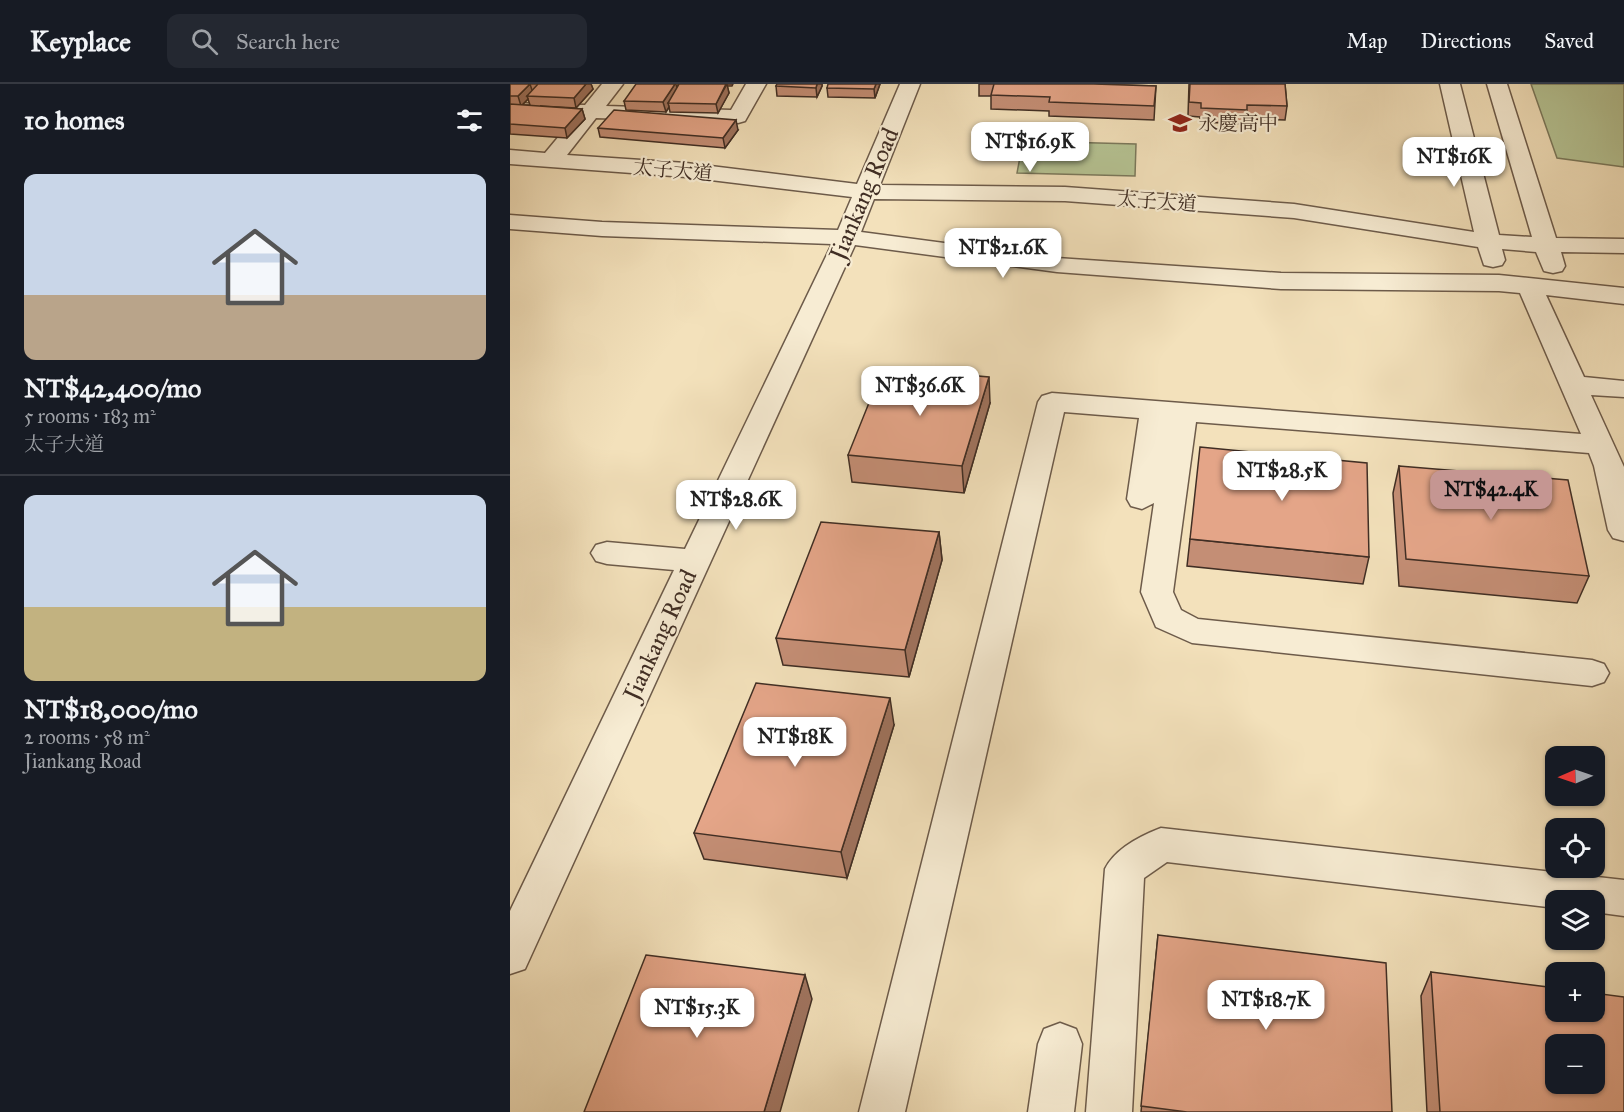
<!DOCTYPE html>
<meta charset="utf-8">
<style>
body{margin:0;font-family:"IM FELL Great Primer","Noto Serif TC",serif;background:#242831;color:#f1f3f6;height:100vh;display:flex;flex-direction:column;font-size:22px;white-space:nowrap}
*{box-sizing:border-box;margin:0}
p{font-size:20px;color:#9ea1a6}
.icon{flex:none;width:33px;height:33px;fill:none;stroke:currentColor;stroke-width:2;stroke-linecap:round;stroke-linejoin:round}
.map{position:relative;flex:1;overflow:hidden}
.panel{display:flex;flex-direction:column;background:#171b24;width:510px}
.panel>*{flex:none}
.needle{width:39px;rotate:268deg}
.buttons{position:absolute;left:1035px;top:662px;display:grid;gap:12px}
.buttons a{display:grid;place-items:center;width:60px;height:60px;border-radius:12px;background:#171b24;box-shadow:0 2px 4px #0004;font-size:30px}
.price{position:absolute;translate:-50% -51px;padding:0 14px;border-radius:12px;background:#fff;color:#222;font-size:20px;line-height:39px;filter:drop-shadow(0 2px 3px #0008)}
.price::after{content:'';position:absolute;left:50%;top:36px;width:18px;height:14px;margin-left:-9px;background:inherit;clip-path:polygon(0 0,100% 0,50% 100%)}
.price.on{background:#c59692;color:#111}
ul{padding:0;list-style:none}
li{display:grid;align-content:center;gap:12px;height:318px;padding:0 24px}
li+li{border-top:2px solid #363941}
li span{display:grid;place-items:center;height:186px;border-radius:12px;color:#555}
li>.icon{margin-inline-start:auto}
span .icon{width:108px;height:108px;fill:#fffc;stroke-width:1}
li b{font-size:26px}
h2{display:flex;justify-content:space-between;align-items:center;height:72px;padding:0 24px;font-size:26px}
header{display:flex;align-items:center;gap:36px;box-sizing:border-box;height:84px;padding:0 30px;background:#171b24;border-bottom:2px solid #363941}
header strong{font-size:28px}
nav{display:flex;gap:33px;margin-inline-start:auto;font-size:21px}
.search{width:420px;height:54px;background:#242831;display:flex;align-items:center;gap:15px;box-sizing:border-box;padding:0 21px;border-radius:12px;color:#9ea1a6;font-size:22px}
main{display:flex;flex:1;min-height:0}
.map>svg:first-child{display:block}
.green{fill:#b6c494;stroke:#7b795c;stroke-width:1.5}
.lines{fill:none;stroke-linecap:round;stroke-linejoin:round}
.minor-casing{stroke:#6d5b4a;stroke-width:3}
.minor{fill:#f7ecd3;fill-rule:evenodd}
.wall{fill:#c48e75;stroke:#402e24;stroke-width:1.5;fill-rule:evenodd}
.shaded-wall{fill:#a0745f;stroke:#402e24;stroke-width:1.5}
.building{fill:#e4a588;stroke:#402e24;stroke-width:1.5;fill-rule:evenodd}
.labels{text-anchor:middle;dominant-baseline:central;stroke-width:4.5;stroke-linejoin:round;paint-order:stroke}
.far-poi-label{font-size:20px;fill:#402e24;stroke:#f7ecd3;text-anchor:start}
.far-street-label{font-size:20px;fill:#402e24;stroke:#f7ecd3}
.street-label{font-size:24px;fill:#402e24;stroke:#f7ecd3}
</style>
<header>
<strong>Keyplace</strong>
<div class="search"><svg class="icon" aria-label="search" viewBox="0 0 24 24"><circle cx="10" cy="10" r="6"/><path d="M15 15l6 6"/></svg>Search here</div>
<nav><a>Map</a><a>Directions</a><a>Saved</a></nav>
</header>
<main>
<section class="panel">
<h2>10 homes<svg class="icon" aria-label="filters" viewBox="0 0 24 24"><path d="M4 7h16M4 17h16"/><circle cx="9" cy="7" r="2"/><circle cx="15" cy="17" r="2"/></svg></h2>
<ul>
<li><span style="background:linear-gradient(#c9d6e8 65%,#b9a48a 0)"><svg class="icon" aria-label="home" viewBox="0 0 24 24"><path d="M3 11l9-7 9 7M6 9v11h12V9"/></svg></span><div><b>NT$42,400/mo</b><p>5 rooms · 183 m²</p><p>太子大道</p></div></li>
<li><span style="background:linear-gradient(#c9d6e8 60%,#c2b280 0)"><svg class="icon" aria-label="home" viewBox="0 0 24 24"><path d="M3 11l9-7 9 7M6 9v11h12V9"/></svg></span><div><b>NT$18,000/mo</b><p>2 rooms · 58 m²</p><p>Jiankang Road</p></div></li>
</ul>
</section>
<div class="map">
<svg width="1114" height="1028" viewBox="0 0 1114 1028">
<rect width="100%" height="100%" fill="#f3e1bb"/>
<filter id="stains"><feTurbulence type="fractalNoise" baseFrequency=".00333" numOctaves="4"/><feColorMatrix values="0 0 0 0 .2 0 0 0 0 .09 0 0 0 0 .02 0 0 0 .5 -.17"/></filter>
<radialGradient id="worn" r=".72"><stop offset=".6" stop-color="#630" stop-opacity="0"/><stop offset="1" stop-color="#630" stop-opacity=".3"/></radialGradient>
<path class="green" d="M 1021,0 L 1114,0 L 1114,83 L 1047,74 Z
M 513,57 L 626,60 L 625,92 L 507,89 Z"/>
<g class="lines">
<g class="minor-casing">
<path id="minor" d="M 92,0 L 113,0 L 96,22 L 221,26 L 236,0 L 256,0 L 235,37 L 228,39 L 86,34 L 57,71 L 176,79 L 347,100 L 390,0 L 410,0 L 370,101 L 555,103 L 784,120 L 964,148 L 930,0 L 950,0 L 989,151 L 1022,153 L 977,0 L 997,0 L 1046,154 L 1114,155 L 1114,169 L 1051,168 L 1055,182 L 1052,187 L 1043,189 L 1034,187 L 1026,168 L 992,165 L 995,176 L 992,181 L 983,183 L 974,181 L 968,163 L 784,134 L 555,117 L 364,115 L 351,148 L 547,174 L 771,189 L 989,191 L 1114,204 L 1114,220 L 1036,211 L 1074,293 L 1114,297 L 1114,313 L 1081,311 L 1114,383 L 1114,457 L 1103,454 L 1098,446 L 1084,382 L 1079,369 L 686,338 L 663,508 L 671,526 L 688,535 L 1082,576 L 1094,580 L 1099,589 L 1094,598 L 1082,602 L 682,559 L 646,543 L 631,508 L 644,419 L 632,425 L 621,422 L 617,415 L 629,334 L 554,328 L 395,1028 L 349,1028 L 528,318 L 532,312 L 542,309 L 1071,350 L 1010,209 L 989,207 L 771,205 L 547,188 L 345,161 L 15,885 L 0,890 L 0,827 L 164,486 L 97,480 L 86,477 L 81,469 L 86,461 L 97,458 L 175,465 L 322,160 L 92,152 L 0,145 L 0,131 L 92,138 L 328,146 L 342,113 L 176,93 L 0,80 L 0,66 L 35,69 L 65,33 L 0,31 L 0,19 L 75,21 Z
M 651,744 L 1114,796 L 1114,832 L 1084,828 L 1084,816 L 1046,816 L 1046,824 L 657,778 L 634,794 L 622,1028 L 576,1028 L 595,785 C 605,765 630,752 651,744 Z
M 550,939 L 566,945 L 572,960 L 564,1028 L 518,1028 L 528,960 L 534,945 Z"/>
</g>
<use href="#minor" class="minor"/>
</g>
<path class="wall" d="M 0,0 L 81,0 L 83,5 L 66,24 L 30,22 L 72,25 L 75,35 L 57,54 L 0,50 ZM 18,15 L 20,21 L 12,21 Z
M 167,0 L 223,0 L 222,2 L 217,2 L 219,9 L 208,29 L 160,28 L 159,23 L 156,28 L 116,26 L 114,17 L 167,3 L 169,0 Z
M 267,0 L 312,0 L 312,2 L 307,13 L 267,12 L 266,2 Z
M 370,0 L 365,14 L 318,13 L 317,4 Z
M 469,0 L 584,0 L 646,2 L 644,36 L 539,32 L 539,27 L 481,25 L 481,12 L 469,12 Z
M 679,0 L 775,0 L 777,22 L 775,36 L 736,35 L 736,40 L 690,38 L 690,33 L 678,32 Z
M 88,44 L 228,46 L 215,64 L 90,53 Z
M 480,319 L 454,409 L 342,398 L 338,371 Z
M 889,382 L 1079,492 L 1067,519 L 889,502 L 883,409 Z
M 429,448 L 432,476 L 399,593 L 273,581 L 266,554 Z
M 680,455 L 859,473 L 853,500 L 677,482 Z
M 384,641 L 337,794 L 194,775 L 184,749 Z
M 648,851 L 882,1028 L 631,1028 Z
M 921,888 L 1114,1028 L 917,1028 L 911,912 Z"/>
<path class="shaded-wall" d="M 20,0 L 23,9 L 17,12 L 18,15 L 11,22 L 8,12 Z
M 76,0 L 81,0 L 83,5 L 66,24 L 64,14 Z
M 165,0 L 166,0 L 168,8 L 158,19 L 159,23 L 156,28 L 153,18 Z
M 217,0 L 219,9 L 208,29 L 206,20 Z
M 307,0 L 312,0 L 312,2 L 307,13 L 306,4 Z
M 366,0 L 370,0 L 365,14 L 364,5 Z
M 72,25 L 75,35 L 57,54 L 55,44 Z
M 226,36 L 228,46 L 215,64 L 213,54 Z
M 479,293 L 480,319 L 454,409 L 452,382 Z
M 429,448 L 432,476 L 399,593 L 395,566 Z
M 380,614 L 384,641 L 337,794 L 331,768 Z
M 295,891 L 302,915 L 270,1028 L 254,1028 Z"/>
<path class="building" d="M 0,0 L 20,0 L 8,12 L 0,12 Z
M 28,0 L 76,0 L 64,14 L 17,12 Z
M 126,0 L 165,0 L 153,18 L 114,17 Z
M 169,0 L 216,0 L 206,20 L 158,19 Z
M 267,0 L 307,0 L 306,4 L 266,2 Z
M 318,0 L 366,0 L 364,5 L 317,4 Z
M 484,0 L 584,0 L 646,2 L 644,22 L 539,18 L 540,13 L 481,11 Z
M 680,0 L 775,0 L 777,22 L 737,21 L 737,26 L 691,24 L 691,19 L 679,18 Z
M 0,20 L 72,25 L 55,44 L 0,40 Z
M 104,26 L 226,36 L 213,54 L 88,44 Z
M 373,284 L 479,293 L 452,382 L 338,371 Z
M 690,363 L 857,379 L 859,473 L 680,455 Z
M 889,382 L 1058,396 L 1079,492 L 896,475 Z
M 311,438 L 429,448 L 395,566 L 266,554 Z
M 246,599 L 380,614 L 331,768 L 184,749 Z
M 648,851 L 876,879 L 882,1028 L 677,1028 L 631,1022 Z
M 136,871 L 295,891 L 254,1028 L 74,1028 Z
M 921,888 L 1046,904 L 1046,927 L 1084,927 L 1084,909 L 1114,913 L 1114,1028 L 930,1028 ZM 1046,960 L 1084,960 L 1084,999 L 1046,999 Z"/>
<defs>
<g id="school-bare" transform="scale(1.8)"><path d="M0-5L7-2L0 1L-7-2ZM-4 1L0 2.5L4 1V4Q0 6-4 4Z" fill="#8f2418" stroke="#f7ecd3" stroke-width="2.5" paint-order="stroke"/></g>
</defs>
<g fill-rule="evenodd">
<use href="#school-bare" x="670" y="39"/>
</g>
<g class="labels">
<g class="far-poi-label">
<text x="688" y="39">永慶高中</text>
</g>
<g class="far-street-label">
<text transform="translate(163 86) rotate(5)">太子大道</text>
<text transform="translate(647 117) rotate(4)">太子大道</text>
</g>
<g class="street-label">
<text transform="translate(354 110) rotate(-67)">Jiankang Road</text>
<text transform="translate(150 551) rotate(-65)">Jiankang Road</text>
</g>
</g>
<rect width="100%" height="100%" filter="url(#stains)"/>
<rect width="100%" height="100%" fill="url(#worn)"/>
</svg>
<div class="buttons">
<a><svg class="needle" viewBox="-14 -14 28 28"><path d="M0-13l5 13h-10z" fill="#e53935"/><path d="M0 13l5-13h-10z" fill="#9ea1a6"/></svg></a>
<a><svg class="icon" aria-label="locate" viewBox="0 0 24 24"><circle cx="12" cy="12" r="6"/><path d="M12 2v4M12 18v4M2 12h4M18 12h4"/></svg></a>
<a><svg class="icon" aria-label="layers" viewBox="0 0 24 24"><path d="M12 4l9 5-9 5-9-5zM3 14l9 5 9-5"/></svg></a>
<a>+</a>
<a>−</a>
</div>
<b class="price" style="left:520px;top:89px">NT$16.9K</b>
<b class="price" style="left:944px;top:104px">NT$16K</b>
<b class="price" style="left:493px;top:195px">NT$21.6K</b>
<b class="price" style="left:410px;top:333px">NT$36.6K</b>
<b class="price" style="left:772px;top:418px">NT$28.5K</b>
<b class="price on" style="left:981px;top:437px">NT$42.4K</b>
<b class="price" style="left:226px;top:447px">NT$28.6K</b>
<b class="price" style="left:285px;top:684px">NT$18K</b>
<b class="price" style="left:756px;top:947px">NT$18.7K</b>
<b class="price" style="left:187px;top:955px">NT$15.3K</b>
</div>
</main>
